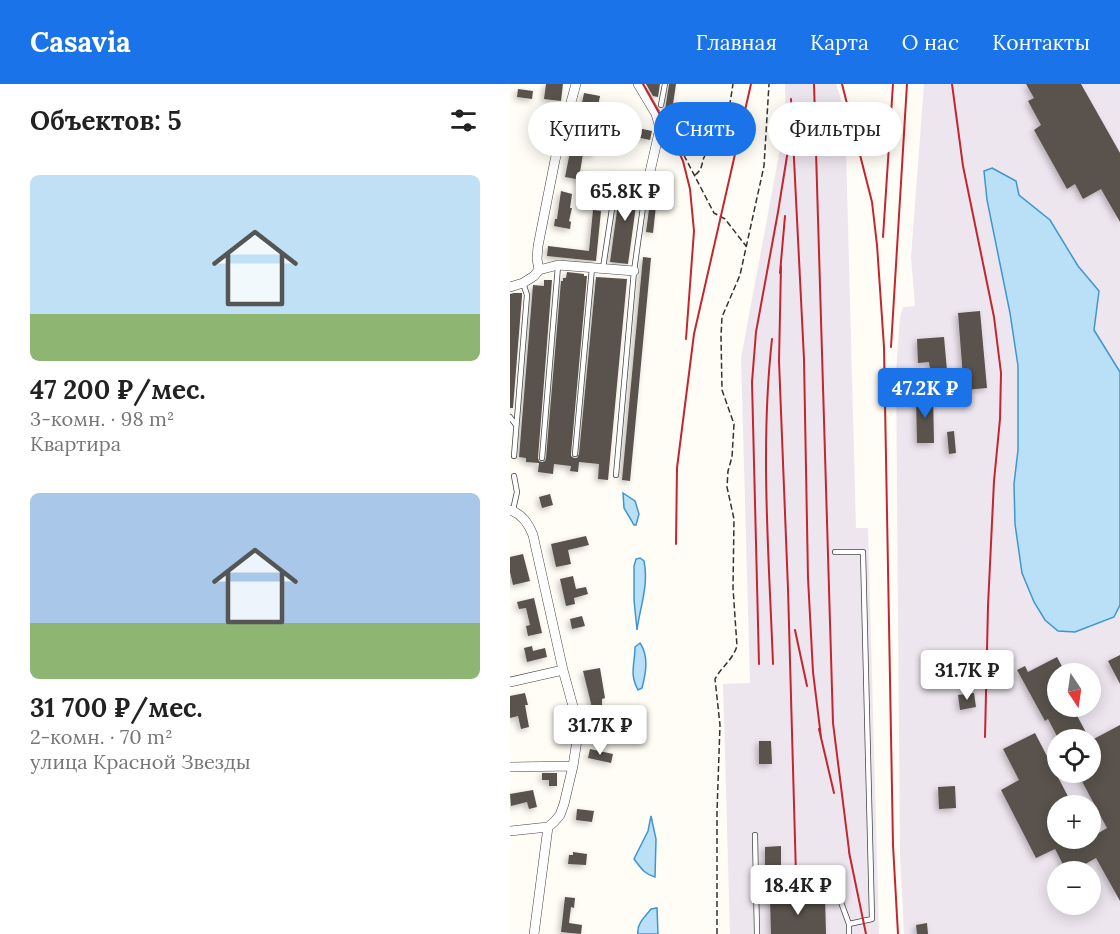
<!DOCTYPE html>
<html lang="ru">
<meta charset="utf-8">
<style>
body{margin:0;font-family:Lora,serif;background:#f2f2f2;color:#222;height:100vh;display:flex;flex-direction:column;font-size:22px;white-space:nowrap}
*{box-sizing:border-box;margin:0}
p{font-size:20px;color:#767676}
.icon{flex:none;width:33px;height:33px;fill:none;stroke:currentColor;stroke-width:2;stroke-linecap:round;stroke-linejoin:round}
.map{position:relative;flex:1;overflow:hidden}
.details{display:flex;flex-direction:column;background:#fff;width:510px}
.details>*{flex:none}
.guide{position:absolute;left:18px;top:18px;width:501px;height:54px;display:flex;gap:12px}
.needle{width:39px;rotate:167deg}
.fabs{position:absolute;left:537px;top:579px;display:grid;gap:12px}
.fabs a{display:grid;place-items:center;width:54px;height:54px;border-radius:50%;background:#fff;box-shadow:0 3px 15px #0003;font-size:30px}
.price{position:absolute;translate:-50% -51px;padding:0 14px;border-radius:6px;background:#fff;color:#222;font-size:20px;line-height:39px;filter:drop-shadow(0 2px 3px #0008)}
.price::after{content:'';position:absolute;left:50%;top:36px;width:18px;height:14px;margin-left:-9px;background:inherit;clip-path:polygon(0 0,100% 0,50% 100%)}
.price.active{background:#1a73e8;color:#fff}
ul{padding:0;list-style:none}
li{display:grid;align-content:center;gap:12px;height:318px;padding:0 30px}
li span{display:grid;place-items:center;height:186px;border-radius:9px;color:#555}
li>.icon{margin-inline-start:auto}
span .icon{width:108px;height:108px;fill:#fffc;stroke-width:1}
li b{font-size:26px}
h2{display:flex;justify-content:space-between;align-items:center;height:72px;padding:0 30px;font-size:26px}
.pill{padding:0 21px;border-radius:27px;background:#fff;box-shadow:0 3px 15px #0003;font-size:21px;line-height:54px}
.pill.active{background:#1a73e8;color:#fff}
header{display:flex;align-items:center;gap:36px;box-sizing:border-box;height:84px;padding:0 30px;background:#1a73e8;color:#fff}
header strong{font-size:28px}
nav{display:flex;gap:33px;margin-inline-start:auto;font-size:21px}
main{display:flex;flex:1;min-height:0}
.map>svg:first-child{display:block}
.industrial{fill:#eee6ef;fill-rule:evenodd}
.water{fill:#b9e0f7;stroke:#3f96cf;stroke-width:1.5}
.building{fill:#5a524d;filter:url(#shadow)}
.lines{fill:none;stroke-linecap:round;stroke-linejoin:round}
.lane-casing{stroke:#444;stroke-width:6}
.street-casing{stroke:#444;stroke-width:10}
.path{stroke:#333;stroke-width:1.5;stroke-dasharray:6 3;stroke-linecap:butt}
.lane{stroke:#fff;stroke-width:4.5}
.street{stroke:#fff;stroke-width:9}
.rail{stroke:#c4262e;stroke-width:2}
</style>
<header>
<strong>Casavia</strong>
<nav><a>Главная</a><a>Карта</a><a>О нас</a><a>Контакты</a></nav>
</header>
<main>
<section class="details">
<h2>Объектов: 5<svg class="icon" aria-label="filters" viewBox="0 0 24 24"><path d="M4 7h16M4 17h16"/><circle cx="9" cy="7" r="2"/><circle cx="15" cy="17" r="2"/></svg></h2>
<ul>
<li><span style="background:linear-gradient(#bfe0f5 75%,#8fb573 0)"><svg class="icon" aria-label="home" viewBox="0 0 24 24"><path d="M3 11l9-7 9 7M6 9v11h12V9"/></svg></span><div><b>47 200 ₽/мес.</b><p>3-комн. · 98 m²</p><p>Квартира</p></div></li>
<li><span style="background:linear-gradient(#a9c7e8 70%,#8fb573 0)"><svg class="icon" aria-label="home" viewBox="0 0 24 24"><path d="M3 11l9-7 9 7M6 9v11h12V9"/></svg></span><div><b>31 700 ₽/мес.</b><p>2-комн. · 70 m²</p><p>улица Красной Звезды</p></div></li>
</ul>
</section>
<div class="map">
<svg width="610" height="850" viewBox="0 0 610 850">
<defs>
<filter id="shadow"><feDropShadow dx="-2.5" dy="2.5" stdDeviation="3" flood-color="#0004"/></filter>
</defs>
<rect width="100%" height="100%" fill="#fffdf5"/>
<path class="industrial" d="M 275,0 L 326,0 L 335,27 L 346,444 L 358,444 L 369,850 L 220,850 L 213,600 L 240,599 L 231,274 L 276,33 Z
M 414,0 L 610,0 L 610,850 L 394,850 L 390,770 L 386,288 L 390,233 L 393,223 L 405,222 L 401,173 ZM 548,590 L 580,590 L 580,622 L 548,622 ZM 548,656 L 580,656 L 580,688 L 548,688 ZM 548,722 L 580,722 L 580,754 L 548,754 ZM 548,788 L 580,788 L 580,820 L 548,820 Z"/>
<path class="water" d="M 482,84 L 506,97 L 509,111 L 540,136 L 568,182 L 589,207 L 584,246 L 610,288 L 610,521 L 604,533 L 565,548 L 548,547 L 535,536 L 524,518 L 512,489 L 505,440 L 504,400 L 508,366 L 508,282 L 500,229 L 477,116 L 474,87 Z
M 113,409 L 125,417 L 129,430 L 126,441 L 124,441 L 114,424 Z
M 130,474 L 134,477 C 139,501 130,523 127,546 L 124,516 L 124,482 L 126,475 Z
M 130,559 C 139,572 136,589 132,604 L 128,606 C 119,589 125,581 125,563 Z
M 141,732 L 146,755 L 145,793 C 134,790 131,784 124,775 L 138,747 Z
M 147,824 L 148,850 L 128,850 C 126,840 136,832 141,825 Z"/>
<path class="building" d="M 36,0 L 53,0 L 51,17 L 34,15 Z
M 136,0 L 150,0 L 148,13 L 143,12 Z
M 159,0 L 166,0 L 162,27 L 155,26 Z
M 516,0 L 571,0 L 610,69 L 610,138 L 591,105 L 573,115 L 565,100 L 557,105 L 524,46 L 531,41 L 518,17 L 524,14 Z
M 8,5 L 23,7 L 22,15 L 7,13 Z
M 74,9 L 90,12 L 88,22 L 72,19 Z
M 69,32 L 83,35 L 81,44 L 67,42 Z
M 123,43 L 142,47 L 140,56 L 121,52 Z
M 62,58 L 85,63 L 83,72 L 73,70 L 70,88 L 78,89 L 77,97 L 55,93 Z
M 121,93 L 131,95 L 130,102 L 132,106 L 131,107 L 128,107 L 118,180 L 100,178 L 110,105 L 118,106 Z
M 143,104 L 148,104 L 143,149 L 136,148 L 141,110 L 139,107 Z
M 51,107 L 62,110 L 60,124 L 62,124 L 59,137 L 61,138 L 60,145 L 44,142 L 45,135 L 47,135 Z
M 83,126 L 91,127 L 86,177 L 37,172 L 38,162 L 79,167 Z
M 133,173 L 141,174 L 120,397 L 112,396 Z
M 57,188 L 74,190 L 74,192 L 77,192 L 61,370 L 61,372 L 64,374 L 67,374 L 69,370 L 86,193 L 117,195 L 98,396 L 88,395 L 89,380 L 69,378 L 68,388 L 60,387 L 61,382 L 44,380 L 43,390 L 28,388 L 29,379 L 16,378 L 16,374 L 9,373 L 23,201 L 34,202 L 34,196 L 42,196 L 28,374 L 29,377 L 32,378 L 35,377 L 36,374 L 51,197 L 53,197 L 53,194 L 56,194 Z
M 4,209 L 12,209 L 12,212 L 3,324 L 0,324 L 0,210 Z
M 470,227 L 477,304 L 454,306 L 448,229 Z
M 434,253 L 438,298 L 422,299 L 419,278 L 408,279 L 407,255 Z
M 423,311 L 424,359 L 407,359 L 406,312 Z
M 444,347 L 446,369 L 439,370 L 437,348 Z
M 40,410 L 43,421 L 32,424 L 29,413 Z
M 76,452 L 79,461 L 58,466 L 61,480 L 46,483 L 41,460 Z
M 13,470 L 20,497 L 3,501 L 0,488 L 0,473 Z
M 63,492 L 66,505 L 76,503 L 78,510 L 64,514 L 65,520 L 56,522 L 50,495 Z
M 24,514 L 32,549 L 18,552 L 16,542 L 20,541 L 16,524 L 9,525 L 7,518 Z
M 72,532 L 75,542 L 62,545 L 60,535 Z
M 22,562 L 23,567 L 35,564 L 37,573 L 17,578 L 14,564 Z
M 610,571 L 610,600 L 598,577 Z
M 547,573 L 556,590 L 548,590 L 548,622 L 562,622 L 580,656 L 549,656 L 538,635 L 535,637 L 507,586 L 515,582 L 518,588 Z
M 90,584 L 95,614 L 92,615 L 92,622 L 97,642 L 87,644 L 73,587 Z
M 15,609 L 18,621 L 15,621 L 19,643 L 11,645 L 8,632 L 0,634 L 0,612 Z
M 464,609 L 466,623 L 450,626 L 448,611 Z
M 610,641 L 610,817 L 586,774 L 561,788 L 557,788 L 545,765 L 526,774 L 491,706 L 509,696 L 493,665 L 525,649 L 563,722 L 548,722 L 548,754 L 580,754 L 597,744 L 567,688 L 580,688 L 580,657 Z
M 249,657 L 261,657 L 262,680 L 249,680 Z
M 80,665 L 103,670 L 101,679 L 78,674 Z
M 32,689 L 47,689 L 47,702 L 39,702 L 39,696 L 32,696 Z
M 445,702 L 446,724 L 429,725 L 428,703 Z
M 23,706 L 27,723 L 19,725 L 17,718 L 1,722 L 0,710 Z
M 67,725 L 84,727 L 82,738 L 66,736 Z
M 271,762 L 271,791 L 255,792 L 255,763 Z
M 63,768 L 77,770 L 76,781 L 58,780 L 59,771 L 63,771 Z
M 55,813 L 65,814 L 64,824 L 61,823 L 59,839 L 72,841 L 71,850 L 51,848 Z
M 315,813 L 316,850 L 261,850 L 260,815 Z
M 417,839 L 418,850 L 407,850 L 406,841 Z"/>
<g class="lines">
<g class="lane-casing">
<path id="lane" d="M 151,21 L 155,0
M 93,184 L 103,118
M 0,333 L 6,341
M 65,370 L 82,184
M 4,372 L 17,211 L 13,199
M 32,374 L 48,182
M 106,391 L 124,187 L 135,109
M 3,426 L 7,408 L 4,392
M 325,468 L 353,468 L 362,835 L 339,840
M 245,751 L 247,850
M 246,803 L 325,802 L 339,840 L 339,850"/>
</g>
<g class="street-casing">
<path id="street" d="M 128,0 L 146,30 L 150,44 L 137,101
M 29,186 L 27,175 L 28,162 L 45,76 L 66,0
M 0,203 L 13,199 L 24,192 L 29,186 L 48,181 L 124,187
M 0,426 C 12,430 18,439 23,451 L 53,586 L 67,637 L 67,656 L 63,682 L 54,720 L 50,731 L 44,738 L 38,743 L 24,850
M 0,598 L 53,586
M 0,683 L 63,682
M 0,747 L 38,743"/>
</g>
<path class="path" d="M 157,53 L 162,53 L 166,56 L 204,129 L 215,135 L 236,162
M 185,91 C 195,84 190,76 197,69 C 205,61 210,64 215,51 L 223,0
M 207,850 L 207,728 L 210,641 L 205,595 C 212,582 222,577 227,562 L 223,504 L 224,435 L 217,403 L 218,387 L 222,373 L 224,340 L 212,306 L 211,252 L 212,233 L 230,191 L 254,82 L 259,0"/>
<use href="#lane" class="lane"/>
<use href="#street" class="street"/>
<path class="rail" d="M 133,0 L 158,45 L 173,77 L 180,105 L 184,147 L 176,255
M 304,0 L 323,639 L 340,774
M 332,0 L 362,118 L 367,161 L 374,263 L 383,761 L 388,850
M 442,0 L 453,82 L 484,233 L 491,289 L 490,335 L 484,397 L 478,522 L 475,653
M 281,15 L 294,275 L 298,494 L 303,588 L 311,653
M 373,153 L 383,0
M 271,182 L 269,277 L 278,505 L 286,792
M 270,189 L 275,132
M 262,255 C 250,363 259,472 263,580
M 381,263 L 397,0
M 166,460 L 167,384 L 184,250 L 241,0
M 285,546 L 297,602
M 249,580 L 242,298 L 246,248 L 268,128 L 278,66
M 309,645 L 324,709
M 339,768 L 356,850
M 278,782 L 279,812"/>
</g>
</svg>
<div class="fabs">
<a><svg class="needle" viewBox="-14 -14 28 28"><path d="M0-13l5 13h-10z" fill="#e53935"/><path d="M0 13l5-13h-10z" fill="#767676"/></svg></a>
<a><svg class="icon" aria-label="locate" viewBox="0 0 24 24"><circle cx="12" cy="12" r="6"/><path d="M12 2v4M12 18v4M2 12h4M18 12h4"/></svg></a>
<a>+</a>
<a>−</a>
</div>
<b class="price" style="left:115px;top:138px">65.8K ₽</b>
<b class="price active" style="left:415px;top:335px">47.2K ₽</b>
<b class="price" style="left:457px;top:617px">31.7K ₽</b>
<b class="price" style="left:90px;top:672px">31.7K ₽</b>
<b class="price" style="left:288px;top:832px">18.4K ₽</b>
<div class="guide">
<a class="pill">Купить</a>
<a class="pill active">Снять</a>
<a class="pill">Фильтры</a>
</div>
</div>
</main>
